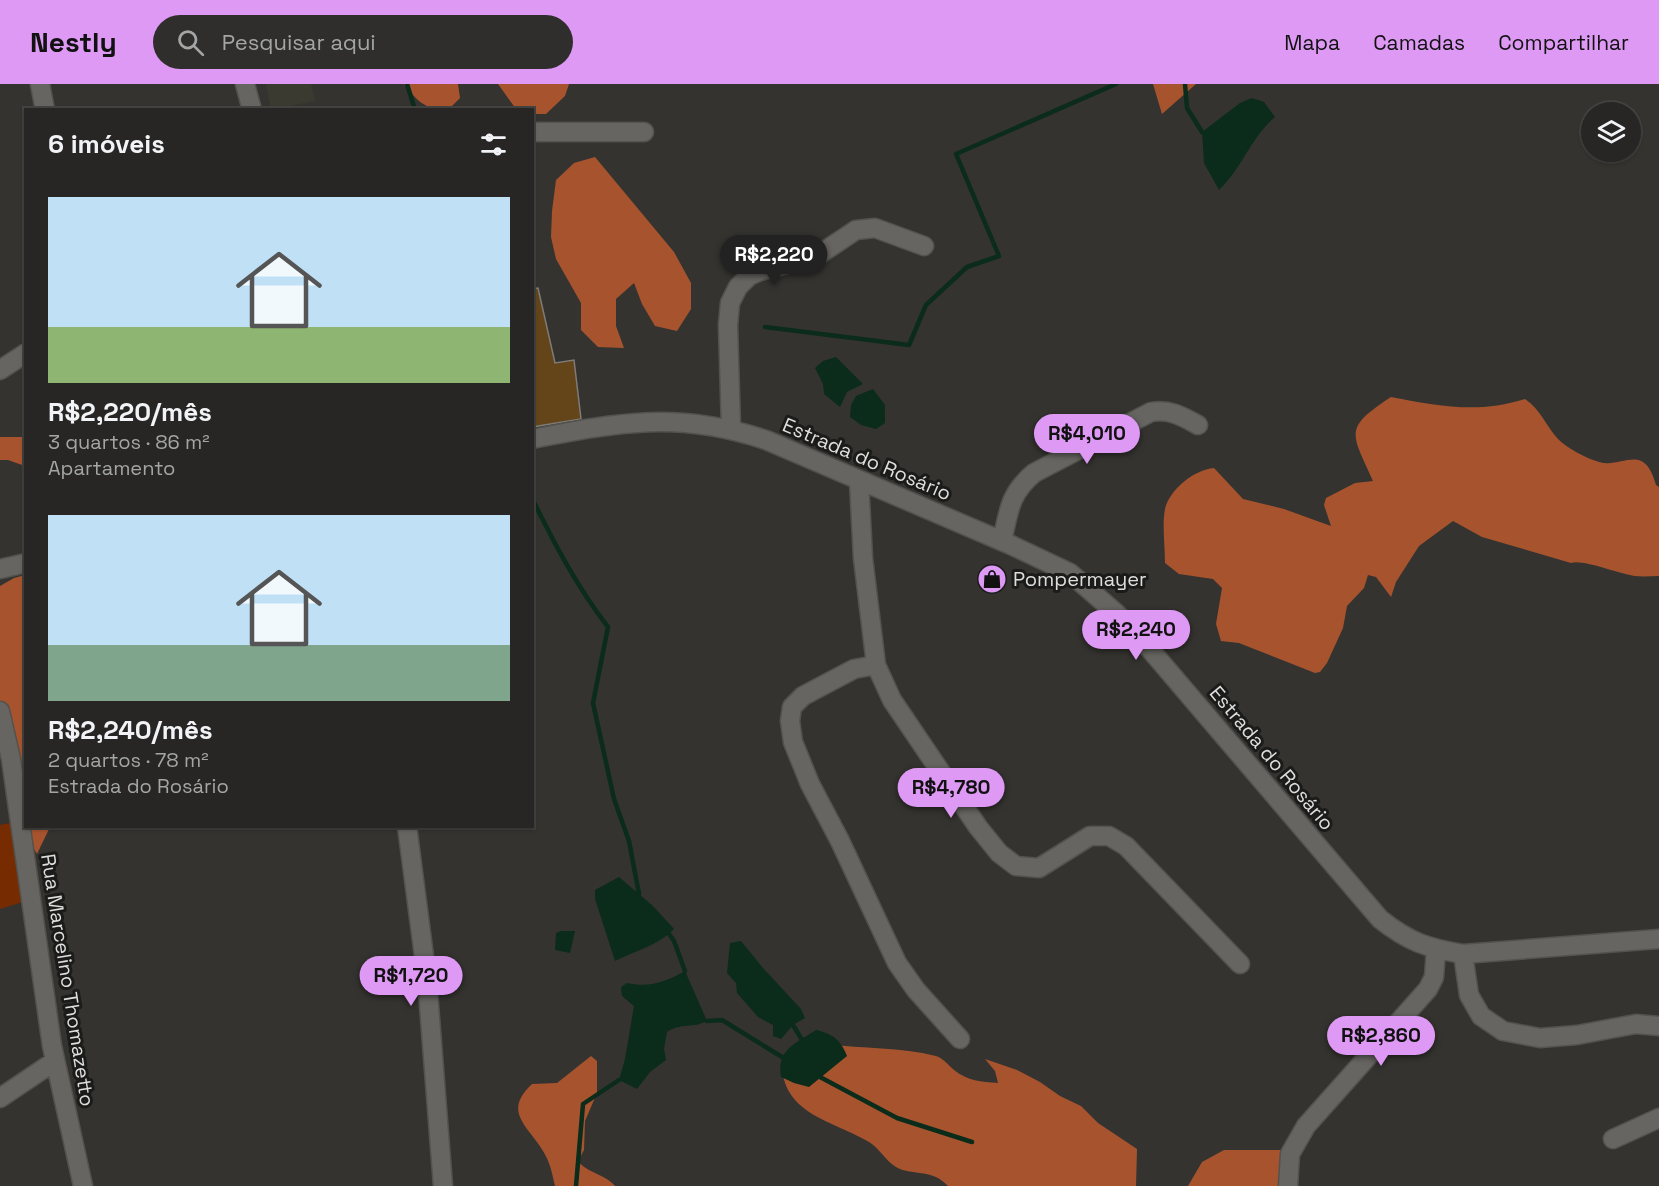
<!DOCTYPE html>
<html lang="pt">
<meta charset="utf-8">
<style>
body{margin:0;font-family:"Space Grotesk",sans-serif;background:#2f2e2c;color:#f1f3f6;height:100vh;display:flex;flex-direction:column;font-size:22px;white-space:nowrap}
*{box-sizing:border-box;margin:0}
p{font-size:20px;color:#a4a5a6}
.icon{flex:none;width:33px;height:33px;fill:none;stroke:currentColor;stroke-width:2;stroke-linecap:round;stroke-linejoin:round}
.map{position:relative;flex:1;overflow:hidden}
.panel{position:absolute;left:24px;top:24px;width:510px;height:720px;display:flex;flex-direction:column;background:#272624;border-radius:0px;box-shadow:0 2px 4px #0004,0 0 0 2px #434341}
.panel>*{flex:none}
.fabs{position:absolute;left:1581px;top:18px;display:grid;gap:12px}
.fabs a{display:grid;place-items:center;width:60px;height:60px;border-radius:50%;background:#272624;box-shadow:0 2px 4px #0004,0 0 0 2px #434341;font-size:30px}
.price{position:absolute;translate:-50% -51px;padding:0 14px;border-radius:21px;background:#dd99f3;color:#111;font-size:20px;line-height:39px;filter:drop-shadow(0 2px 3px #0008)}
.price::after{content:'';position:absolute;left:50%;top:36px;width:18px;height:14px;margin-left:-9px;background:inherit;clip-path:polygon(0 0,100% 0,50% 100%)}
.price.on{background:#222;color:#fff}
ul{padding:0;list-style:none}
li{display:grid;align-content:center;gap:12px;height:318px;padding:0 24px}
li span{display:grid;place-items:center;height:186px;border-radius:0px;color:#555}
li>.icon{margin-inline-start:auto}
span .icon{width:108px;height:108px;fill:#fffc;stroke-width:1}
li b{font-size:26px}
h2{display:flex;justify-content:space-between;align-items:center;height:72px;padding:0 24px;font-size:26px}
header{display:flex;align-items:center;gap:36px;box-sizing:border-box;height:84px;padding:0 30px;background:#dd99f3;color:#111}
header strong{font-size:28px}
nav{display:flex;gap:33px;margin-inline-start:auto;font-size:21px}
.search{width:420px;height:54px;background:#2f2e2c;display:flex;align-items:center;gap:15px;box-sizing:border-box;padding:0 21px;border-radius:33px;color:#a4a5a6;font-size:22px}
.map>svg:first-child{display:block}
.built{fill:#3b3a30}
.green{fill:#762b00}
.forest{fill:#a7542e}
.water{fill:#0b2b1b}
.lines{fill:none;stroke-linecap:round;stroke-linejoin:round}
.stream{stroke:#0b2b1b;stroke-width:4.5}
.building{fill:#64451a;stroke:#7e7b78;stroke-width:1.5}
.minor-casing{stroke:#52524f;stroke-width:21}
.minor{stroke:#666561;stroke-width:18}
.labels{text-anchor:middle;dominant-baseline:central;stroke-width:6;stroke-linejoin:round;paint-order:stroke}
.street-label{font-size:20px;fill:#dededc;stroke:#1b1b1a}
.poi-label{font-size:20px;fill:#dededc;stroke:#1b1b1a;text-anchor:start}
</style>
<header>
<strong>Nestly</strong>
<div class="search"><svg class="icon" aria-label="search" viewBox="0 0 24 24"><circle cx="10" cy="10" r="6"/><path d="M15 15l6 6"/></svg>Pesquisar aqui</div>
<nav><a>Mapa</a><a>Camadas</a><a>Compartilhar</a></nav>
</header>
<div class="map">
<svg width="1659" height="1102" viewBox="0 0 1659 1102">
<rect width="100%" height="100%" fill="#343330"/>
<path class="built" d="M 266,0 L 311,0 L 315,17 L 290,22 L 290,25 L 271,25 Z"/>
<path class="green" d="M 14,738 L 26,817 L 0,825 L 0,741 Z"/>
<path class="forest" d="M 404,0 L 458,0 L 460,14 L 449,25 C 425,26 418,18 404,0 Z
M 498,0 L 569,0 L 565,12 L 546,30 L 533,30 L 532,26 L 516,25 Z
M 1153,0 L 1196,0 L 1162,30 Z
M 595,73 L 674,168 L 691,199 L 691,225 L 677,247 L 655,242 L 642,220 L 634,199 L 616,215 L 616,242 L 624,264 L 598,263 L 581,246 L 581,219 L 556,175 L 551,153 L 552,127 L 556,96 L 574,79 Z
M 1391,313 C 1439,322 1478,330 1525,315 C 1541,326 1546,342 1558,355 C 1568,365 1586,374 1599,378 C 1622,385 1644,357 1656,401 L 1659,403 L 1659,492 C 1651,492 1643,493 1635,492 C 1619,490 1583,475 1571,479 L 1482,453 L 1453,437 L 1419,462 L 1396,498 L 1391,513 L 1376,493 L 1368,491 L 1364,504 L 1347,522 L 1343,544 L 1327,579 L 1320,588 L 1315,589 L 1239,559 L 1221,557 L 1216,540 L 1222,504 L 1213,495 L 1179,490 L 1165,479 C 1165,462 1162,441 1165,425 C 1170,405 1194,386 1214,384 L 1243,415 L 1284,425 L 1331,442 L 1324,421 L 1326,414 L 1355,399 L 1373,397 C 1352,349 1342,345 1391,313 Z
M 0,353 L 25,353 L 25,382 L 8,376 L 0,376 Z
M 25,491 L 26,742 L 50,743 L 37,770 L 21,743 L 0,664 L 0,502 L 14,494 Z
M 826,960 C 863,965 900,963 936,972 C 943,974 949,982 954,986 C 968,997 981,998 998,999 L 995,987 L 985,975 L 1017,986 L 1040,998 L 1060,1012 L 1081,1022 L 1098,1039 L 1137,1065 L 1136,1102 L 948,1102 C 932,1084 911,1092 896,1083 C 886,1077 879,1064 869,1058 C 834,1037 785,1031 782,983 Z
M 591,972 L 597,977 L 597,1009 L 585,1037 L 584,1066 L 578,1077 C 587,1089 605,1090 615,1102 L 555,1102 C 552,1089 550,1078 543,1067 C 528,1042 502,1028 532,1000 L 557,999 Z
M 1224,1066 L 1281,1066 L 1293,1073 L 1298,1102 L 1188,1102 L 1202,1078 Z"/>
<path class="water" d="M 1252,14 L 1264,18 L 1275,33 C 1251,53 1242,84 1219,106 L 1204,79 L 1202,48 L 1240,19 Z
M 836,273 L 863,300 L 847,308 L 840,323 L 824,310 L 823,300 L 815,284 L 823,277 Z
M 873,305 L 885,321 L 885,339 L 876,345 L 861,341 L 850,333 L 851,321 L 856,312 Z
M 619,793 L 653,822 L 674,845 C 659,861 635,867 615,877 L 595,815 L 595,806 Z
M 561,847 L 575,847 L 570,869 L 555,866 L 556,849 Z
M 741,857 L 763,884 L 801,925 L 805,934 L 793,941 L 781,955 L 773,952 L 773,941 L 758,933 L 737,909 L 736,899 L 727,889 L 730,859 Z
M 685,887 L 707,937 C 692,945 682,938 667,948 L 664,965 L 666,976 L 650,988 L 637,1005 L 619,996 L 625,975 L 634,922 L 622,912 L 621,903 L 627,899 C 650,904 665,898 685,887 Z
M 816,946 C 833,950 841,956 847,972 L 809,1003 L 794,999 L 781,993 C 776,966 796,959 816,946 Z"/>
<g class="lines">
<path class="stream" d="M 407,0 L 415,26
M 1185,0 L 1187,24 L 1202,48
M 765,243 L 909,261 L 926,221 L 967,183 L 999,172 L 956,70 L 1116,0
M 532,414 C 554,459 577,503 608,543 L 593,619 L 614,715 L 629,757 L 639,810
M 669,850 L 674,857 L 685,887
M 707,937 L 722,936 L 782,973
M 793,941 L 802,956
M 820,993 L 897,1034 L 972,1058
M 576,1102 L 583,1020 L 619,996"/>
</g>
<path class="building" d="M 538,204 L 555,279 L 574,276 L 581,335 L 532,343 L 532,205 Z"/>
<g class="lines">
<g class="minor-casing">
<path id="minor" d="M 40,0 L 45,26
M 245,0 L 252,26
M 532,48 L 644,48
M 0,286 L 26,269
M 731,344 L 728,241 L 730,219 L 738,203 L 749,192 L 760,187 L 817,172 L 856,146 L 875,144 L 924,162
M 532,355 C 620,338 679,327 766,356 L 1011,461 L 1070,489 L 1117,530 L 1142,556 L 1380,835 C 1409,858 1427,864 1463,870 L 1659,855
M 859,397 L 863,474 L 876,581 L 892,616 L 978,743 L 999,769 L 1016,782 L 1039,784 L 1090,752 L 1109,752 L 1126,762 L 1240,880
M 1002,457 C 1009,427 1009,410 1034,389 L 1151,328 C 1170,325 1182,332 1198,341
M 0,485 L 26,479
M 876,581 L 854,585 L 803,612 L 792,623 L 790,637 L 793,658 L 810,700 L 840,757 L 897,879 L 916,906 L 960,955
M 0,627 L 11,675 L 52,962 L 83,1102
M 407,742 L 427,895 L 443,1102
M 1463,870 L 1469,911 L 1481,932 L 1503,947 L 1540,954 L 1577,951 L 1636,940 L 1659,942
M 0,1014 L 55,977
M 1613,1055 L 1659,1034
M 1288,1102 L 1290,1070 L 1306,1042 L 1428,905 L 1434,893 L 1436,866"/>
</g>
<use href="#minor" class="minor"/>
</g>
<defs>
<g id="shop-disc" transform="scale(1.5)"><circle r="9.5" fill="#dd99f3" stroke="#1b1b1a"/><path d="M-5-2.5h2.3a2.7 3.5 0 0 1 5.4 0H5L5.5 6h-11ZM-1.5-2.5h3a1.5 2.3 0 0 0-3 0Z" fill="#111"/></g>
</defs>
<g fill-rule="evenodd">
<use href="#shop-disc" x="992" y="495"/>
</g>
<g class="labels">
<g class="street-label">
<text transform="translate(867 375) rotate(23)">Estrada do Rosário</text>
<text transform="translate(1272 674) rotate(50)">Estrada do Rosário</text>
<text transform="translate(68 896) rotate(81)">Rua Marcelino Thomazetto</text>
</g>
<g class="poi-label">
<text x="1013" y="495">Pompermayer</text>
</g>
</g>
</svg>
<div class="fabs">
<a><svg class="icon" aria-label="layers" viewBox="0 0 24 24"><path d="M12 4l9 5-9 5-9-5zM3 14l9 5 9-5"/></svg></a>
</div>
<b class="price on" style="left:774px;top:202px">R$2,220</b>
<b class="price" style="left:1087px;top:381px">R$4,010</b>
<b class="price" style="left:1136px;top:577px">R$2,240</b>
<b class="price" style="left:951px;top:735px">R$4,780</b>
<b class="price" style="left:411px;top:923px">R$1,720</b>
<b class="price" style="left:1381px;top:983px">R$2,860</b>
<section class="panel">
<h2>6 imóveis<svg class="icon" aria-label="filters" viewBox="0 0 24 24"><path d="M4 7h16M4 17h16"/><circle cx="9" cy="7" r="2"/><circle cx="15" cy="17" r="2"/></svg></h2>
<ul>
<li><span style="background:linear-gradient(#bfe0f5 70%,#8fb573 0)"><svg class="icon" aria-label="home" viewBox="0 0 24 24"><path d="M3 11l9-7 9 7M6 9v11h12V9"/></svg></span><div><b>R$2,220/mês</b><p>3 quartos · 86 m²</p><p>Apartamento</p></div></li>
<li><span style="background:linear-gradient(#bfe0f5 70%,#7fa58c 0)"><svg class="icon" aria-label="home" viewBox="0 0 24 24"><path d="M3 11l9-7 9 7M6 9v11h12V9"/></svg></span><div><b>R$2,240/mês</b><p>2 quartos · 78 m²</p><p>Estrada do Rosário</p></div></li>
</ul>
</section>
</div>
